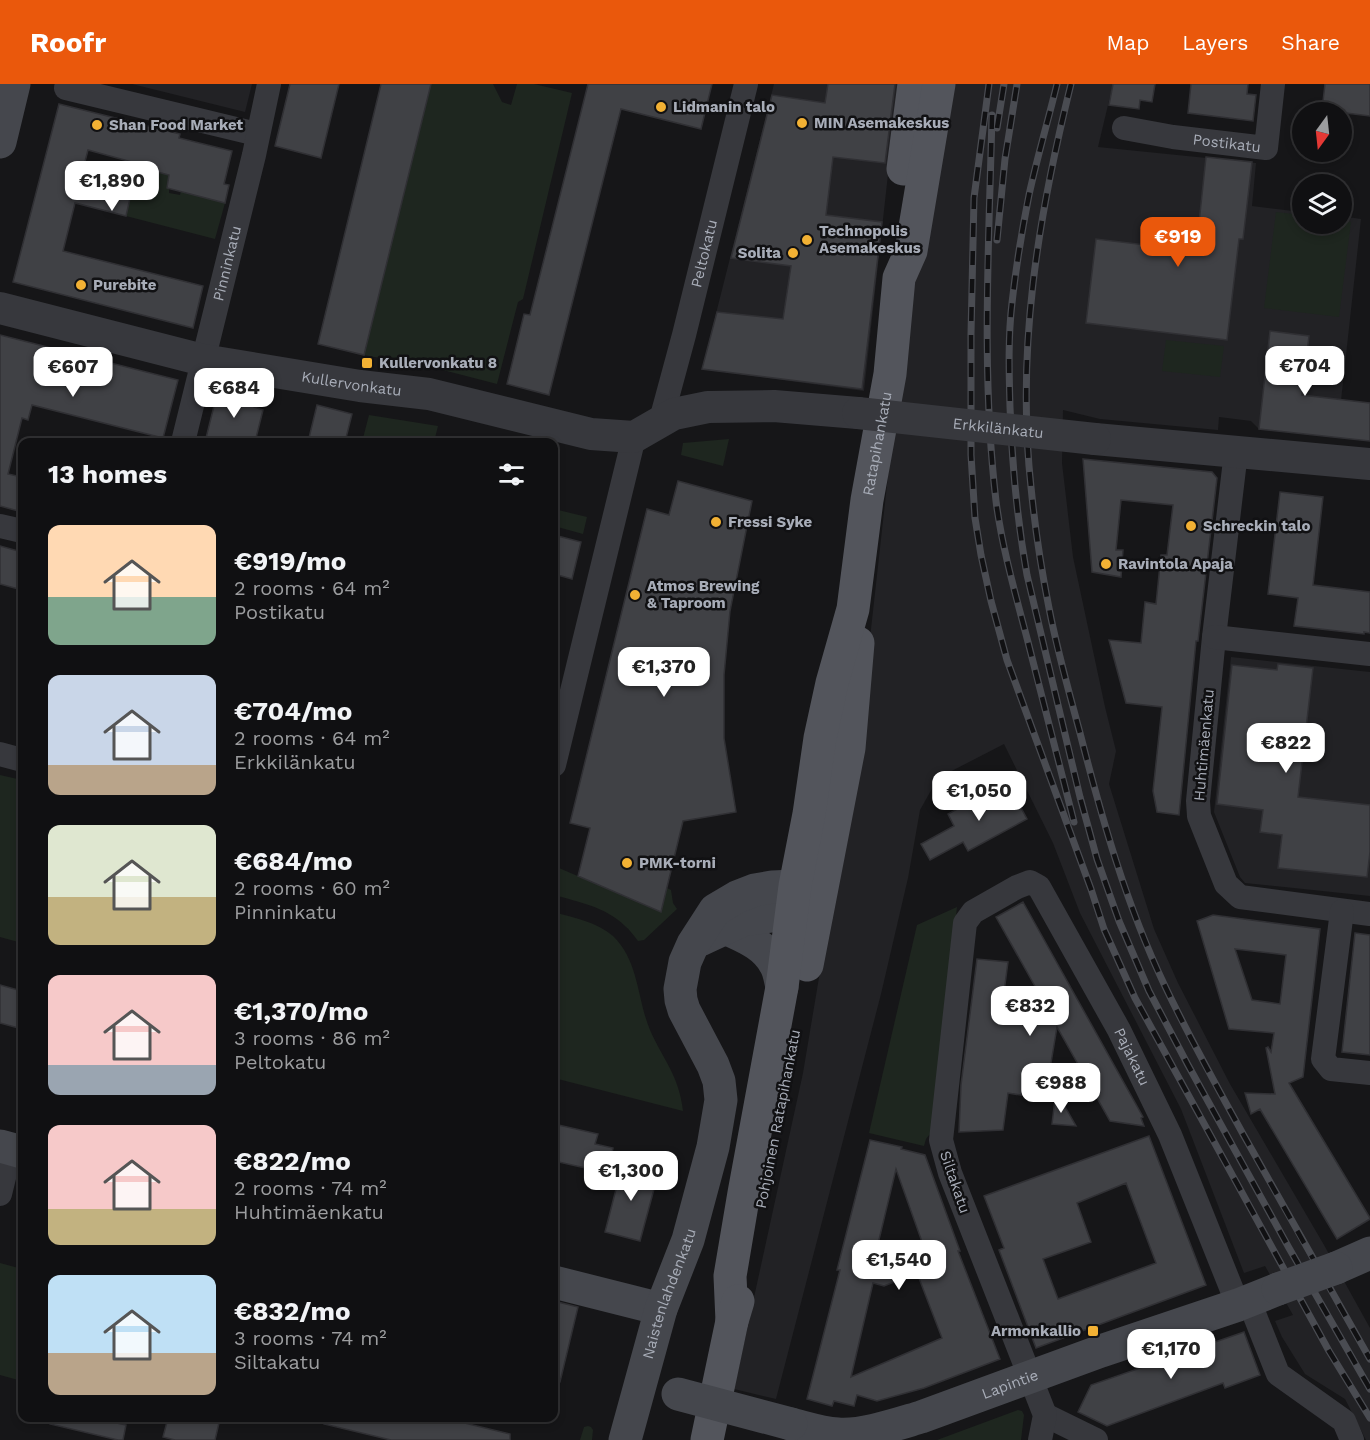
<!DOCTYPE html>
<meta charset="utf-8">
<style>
body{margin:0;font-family:"Work Sans",sans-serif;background:#1e1e20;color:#f1f3f6;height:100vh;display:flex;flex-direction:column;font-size:22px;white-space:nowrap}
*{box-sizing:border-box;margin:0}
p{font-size:20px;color:#9c9d9f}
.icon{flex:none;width:33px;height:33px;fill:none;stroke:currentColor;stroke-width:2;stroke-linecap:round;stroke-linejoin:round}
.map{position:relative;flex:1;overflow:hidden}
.details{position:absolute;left:18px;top:354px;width:540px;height:984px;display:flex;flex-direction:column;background:#101012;border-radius:12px;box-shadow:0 3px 9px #0003,0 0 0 2px #303032}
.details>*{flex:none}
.needle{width:39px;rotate:195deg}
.buttons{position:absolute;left:1292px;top:18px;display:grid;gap:12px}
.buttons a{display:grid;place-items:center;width:60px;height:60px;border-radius:50%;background:#101012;box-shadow:0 3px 9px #0003,0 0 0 2px #303032;font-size:30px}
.price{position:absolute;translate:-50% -51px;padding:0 14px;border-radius:12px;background:#fff;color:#222;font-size:20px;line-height:39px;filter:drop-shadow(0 2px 3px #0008)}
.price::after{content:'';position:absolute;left:50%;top:36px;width:18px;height:14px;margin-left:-9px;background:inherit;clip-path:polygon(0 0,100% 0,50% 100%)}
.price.on{background:#ea580c;color:#fff}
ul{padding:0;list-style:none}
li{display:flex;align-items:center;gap:18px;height:150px;padding:0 30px}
li span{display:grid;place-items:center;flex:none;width:168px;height:120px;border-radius:12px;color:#555}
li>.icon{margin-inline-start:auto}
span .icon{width:72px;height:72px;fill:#fffc;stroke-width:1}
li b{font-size:26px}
h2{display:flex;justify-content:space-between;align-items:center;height:72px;padding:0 30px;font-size:26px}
header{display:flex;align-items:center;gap:36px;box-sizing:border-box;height:84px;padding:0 30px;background:#ea580c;color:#fff}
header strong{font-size:28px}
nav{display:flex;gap:33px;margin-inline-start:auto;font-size:21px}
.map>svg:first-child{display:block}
.built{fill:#222225}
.green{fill:#1e261f}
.building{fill:#404145;stroke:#303034;stroke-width:1.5;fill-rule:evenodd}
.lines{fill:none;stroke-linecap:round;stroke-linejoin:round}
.minor{stroke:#37383d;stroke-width:24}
.tertiary{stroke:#37383d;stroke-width:32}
.secondary{stroke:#45474d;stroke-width:33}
.primary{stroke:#53555c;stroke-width:33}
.rail-casing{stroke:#4a4c52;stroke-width:7}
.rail{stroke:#111113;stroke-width:4.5;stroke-dasharray:14;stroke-linecap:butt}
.tertiary-bridge{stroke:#37383d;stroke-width:32}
.secondary-bridge{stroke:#45474d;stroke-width:33}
.poi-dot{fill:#f2b134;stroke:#111113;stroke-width:2}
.labels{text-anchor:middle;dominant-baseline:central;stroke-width:5;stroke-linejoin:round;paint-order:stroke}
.poi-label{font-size:15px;font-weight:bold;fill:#a8adb8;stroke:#111113;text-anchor:start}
.street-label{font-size:15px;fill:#a8adb8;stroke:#111113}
</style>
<header>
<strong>Roofr</strong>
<nav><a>Map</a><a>Layers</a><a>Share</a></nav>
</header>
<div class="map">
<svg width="1370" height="1356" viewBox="0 0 1370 1356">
<rect width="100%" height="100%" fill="#161618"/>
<path class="built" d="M 132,0 L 252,0 L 245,28 Z
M 774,0 L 898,0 L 864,307 L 702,285 Z
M 947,0 L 1113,0 L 1098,63 L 1256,79 L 1252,122 L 1302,128 L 1302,140 L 1341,140 L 1341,132 L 1361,135 L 1337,353 L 1259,345 L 1251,337 L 1219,333 L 1218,346 L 1100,335 L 1063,326 L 1062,379 L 1073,473 L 1105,623 L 1116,667 L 1109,700 L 1154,845 L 1178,899 L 1230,1000 L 1324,1161 L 1370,1244 L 1370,1356 L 1366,1356 L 1345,1315 L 1305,1290 L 1282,1253 L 1275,1237 L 1293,1231 L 1265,1182 L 1244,1189 L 1181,1025 L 1080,829 L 1053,759 L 1004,660 L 938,694 L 920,726 L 908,794 L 881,910 L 776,1315 L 734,1305 L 803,989 L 832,816 L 860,644 L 898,302 Z
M 1231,573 L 1370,588 L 1370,812 L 1245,799 L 1240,793 L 1214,728 Z"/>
<path class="green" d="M 431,0 L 493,0 L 502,18 L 511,21 L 517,0 L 534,0 L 572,9 L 523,215 L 518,218 L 497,300 L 439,285 L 364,271 Z
M 138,83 L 169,91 L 167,104 L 169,105 L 169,109 L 180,111 L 181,107 L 225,119 L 215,155 L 126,132 Z
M 1276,128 L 1302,131 L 1302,140 L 1341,140 L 1341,136 L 1351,138 L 1339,233 L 1264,224 Z
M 1166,256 L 1224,262 L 1220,293 L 1162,287 Z
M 369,331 L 438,342 L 434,358 L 362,358 Z
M 729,355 L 723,382 L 681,371 L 683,359 Z
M 554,425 L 587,433 L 583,450 L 554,442 Z
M 0,691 L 22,696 L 22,859 L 0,853 Z
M 559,784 L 661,828 L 667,804 L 671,806 L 673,819 L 677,825 L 644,856 L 638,857 C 634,852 630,846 625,842 C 606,823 579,818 554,811 Z
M 957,823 L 933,1046 L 926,1055 L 924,1062 L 869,1049 L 917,841 Z
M 554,828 C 574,834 597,838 613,852 C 639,877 637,915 650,946 C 663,976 679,991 683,1027 L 554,994 Z
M 0,1179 L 22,1185 L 22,1297 L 0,1291 Z
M 1018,1326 L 1022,1327 L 1024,1331 L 1021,1356 L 937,1356 Z
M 588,1342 L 591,1343 L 593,1346 L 592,1356 L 580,1356 L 584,1343 Z"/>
<path class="building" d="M 290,0 L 339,0 L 321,74 L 275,62 Z
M 381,0 L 431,0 L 364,271 L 318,260 Z
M 588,0 L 712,0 L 701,45 L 621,25 L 549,311 L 507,300 L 524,230 L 530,231 Z
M 828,0 L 895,0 L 885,79 L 833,73 L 826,131 L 882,138 L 862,305 L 702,285 L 717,228 L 783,235 L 791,182 L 731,174 L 772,11 L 825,19 Z
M 1113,0 L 1155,0 L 1152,18 L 1140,16 L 1139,25 L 1109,21 Z
M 1191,0 L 1248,0 L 1247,10 L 1256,11 L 1253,37 L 1188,29 Z
M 1325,0 L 1370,0 L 1370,32 L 1322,26 Z
M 59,20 L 180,50 L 179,54 L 232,67 L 224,100 L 229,101 L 225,119 L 167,104 L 169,91 L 138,83 L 139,80 L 88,66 L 80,97 L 131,110 L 126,132 L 75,119 L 63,167 L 203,202 L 193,244 L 13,198 Z
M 1206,73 L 1252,78 L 1243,155 L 1239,155 L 1227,256 L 1086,239 L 1096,155 L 1196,167 Z
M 1270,247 L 1309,252 L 1302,311 L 1370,319 L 1370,357 L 1259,345 Z
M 0,251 L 178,296 L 163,354 L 32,321 L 28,336 L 22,334 L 8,390 L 22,393 L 22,428 L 0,422 Z
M 218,306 L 256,315 L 254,323 L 263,326 L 255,358 L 205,358 Z
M 317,321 L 352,330 L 345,358 L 308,358 Z
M 1083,375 L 1212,388 L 1217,394 L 1198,557 L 1196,557 L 1179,731 L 1157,728 L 1153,707 L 1162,623 L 1126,619 L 1109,556 L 1141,559 L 1145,518 L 1156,520 L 1161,471 L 1167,471 L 1173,421 L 1121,416 L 1116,466 L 1123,466 L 1121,493 L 1092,488 Z
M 678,397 L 752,417 L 730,527 L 724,591 L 724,654 L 736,728 L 683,737 L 661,828 L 578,792 L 590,744 L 570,739 L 647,425 L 669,431 Z
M 1280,408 L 1323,413 L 1313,501 L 1370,508 L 1370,549 L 1364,548 L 1364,550 L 1294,542 L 1298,514 L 1268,510 Z
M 554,451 L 581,458 L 572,495 L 554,490 Z
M 0,462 L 22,468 L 22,506 L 0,500 Z
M 1278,580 L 1313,584 L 1298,713 L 1370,721 L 1370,768 L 1367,793 L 1278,784 L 1282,751 L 1260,748 L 1263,726 L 1217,720 L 1232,581 L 1277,586 Z
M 1007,698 L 1027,735 L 968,767 L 963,758 L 930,776 L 921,760 L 954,742 L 948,730 Z
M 1023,818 L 1143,1033 L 1141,1034 L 1144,1042 L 1110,1037 L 1057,943 L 1045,1015 L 1008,1009 L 1003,1046 L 959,1048 L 961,1001 L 977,875 L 1008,878 L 1002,923 L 1050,929 L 996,833 Z
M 1213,831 L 1320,845 L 1303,993 L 1289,999 L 1370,1134 L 1370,1135 L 1337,1155 L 1260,1025 L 1251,1030 L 1245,1009 L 1275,1010 L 1266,964 L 1268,963 L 1271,968 L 1274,949 L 1229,945 L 1197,837 ZM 1235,865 L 1286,871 L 1280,920 L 1252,916 Z
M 1355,849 L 1370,851 L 1370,971 L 1342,968 Z
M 0,901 L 22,907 L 22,945 L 0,939 Z
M 1056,1007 L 1076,1042 L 1052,1040 Z
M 554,1040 L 598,1050 L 595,1060 L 613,1064 L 608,1089 L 554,1077 Z
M 1149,1052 L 1206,1201 L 1036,1264 L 999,1166 L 1004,1164 L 984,1112 ZM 1126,1099 L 1156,1179 L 1058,1215 L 1043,1175 L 1091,1158 L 1077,1119 Z
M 870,1056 L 902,1063 L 901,1065 L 925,1071 L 960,1167 L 958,1167 L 1000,1275 L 924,1304 L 877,1317 L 857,1311 L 854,1322 L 834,1317 L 832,1322 L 807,1315 L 840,1186 L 837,1186 ZM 896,1085 L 926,1169 L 871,1189 ZM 917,1189 L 942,1254 L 851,1293 L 873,1199 L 884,1202 Z
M 623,1078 L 649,1084 L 647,1091 L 657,1094 L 640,1157 L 605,1148 Z
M 554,1217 L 578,1223 L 560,1298 L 554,1297 Z
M 1244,1248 L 1260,1291 L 1225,1304 L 1223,1299 L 1107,1342 L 1078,1328 L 1091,1301 Z
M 51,1334 L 93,1334 L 126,1341 L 123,1356 L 118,1356 L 50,1340 Z
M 168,1334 L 197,1334 L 219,1339 L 215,1356 L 175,1356 L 163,1353 Z
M 325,1334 L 444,1334 L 510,1350 L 510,1356 L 391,1356 L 324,1340 Z"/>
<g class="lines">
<g class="minor">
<path d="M 66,4 L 257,50"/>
<path id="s1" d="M 1124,44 L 1173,53 L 1266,64 L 1273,0"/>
<path id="s2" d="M 661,336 L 684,251 L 746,0"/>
<path id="s3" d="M 183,358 L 254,71 L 269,0"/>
<path d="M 1236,368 L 1214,553 L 1198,717 L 1199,732 L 1226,800 L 1240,813 L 1370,830"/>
<path d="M 0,442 L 22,447"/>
<path d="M 1214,553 L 1370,570"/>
<path d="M 0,670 L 22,676"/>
<path d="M 554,681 L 634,353"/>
<path d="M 1342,827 L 1323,975 L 1331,985 L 1370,989"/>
<path d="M 0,1110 L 11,1065"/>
<path d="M 1249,1217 L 1278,1290 L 1344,1337 L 1352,1356"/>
<path d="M 1045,1331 L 1096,1356"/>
<path id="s4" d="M 1040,1356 L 1045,1331 L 950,1089 L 941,1056 L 965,839 L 973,828 L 1017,803 L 1030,798 L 1039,803 L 1119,946 L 1170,1051 L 1238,1221"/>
</g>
<g class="tertiary">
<path id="s5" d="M 0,224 L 203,276 L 360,302 L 429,310 L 591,350 L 634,353 L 674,330 L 708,323 L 774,322 L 858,329"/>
<path d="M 1095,355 L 1370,380"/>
</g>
<g class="secondary">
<path d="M 0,58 L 14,0"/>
<path d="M 725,844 C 744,853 764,860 775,880 C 779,886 780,895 782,903"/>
<path d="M 700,856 L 743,836 L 793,829 L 816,832"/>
<path d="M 0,1062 L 22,1068"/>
<path d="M 1336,1184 L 1370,1169"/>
<path d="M 554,1198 L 661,1225"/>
<path id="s6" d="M 791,1340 C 807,1344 822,1349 838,1350 C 862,1352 897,1340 921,1333 L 1101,1267 L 1238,1221 L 1278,1205"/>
<path id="s7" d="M 625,1356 L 661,1225 L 688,1156 L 713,1063 L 721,1016 L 719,997 L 713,981 L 684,926 L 681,916 L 680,905 L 685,878 L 693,860 L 715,826 L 737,813 L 755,806 L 772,803 L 795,802 L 821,806"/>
</g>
<g class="primary">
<path d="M 903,85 L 914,0"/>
<path d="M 807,881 L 849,664 L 858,559"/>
<path id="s8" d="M 732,1237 L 730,1192 L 744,1109 L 782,903 L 795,802 L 809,730 L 820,654 L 832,599 L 853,525 L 867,416 L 890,290 L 899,194 L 911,167 L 939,0"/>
<path d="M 707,1356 L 732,1237 L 738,1217"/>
</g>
<g class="rail-casing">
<path id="rail" d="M 989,0 L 974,114 L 971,250 L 971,371 L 975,434 L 981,471 L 991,517 L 1007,576 L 1091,805 L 1104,845 L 1135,914 L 1329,1267 L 1370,1334
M 1057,0 C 1048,37 1037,74 1029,111 C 1022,146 1016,183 1012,219 C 1008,253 1009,288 1010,323 C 1012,380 1017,435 1027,491 L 1080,713 L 1097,775 L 1119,837 L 1149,907 L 1188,981 L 1289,1164 L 1370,1305
M 1071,0 C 1038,133 1016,265 1031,403 C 1035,444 1041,484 1049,524 C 1057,566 1069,608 1080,649 C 1102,735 1126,820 1164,900 C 1188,951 1216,1001 1243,1050 C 1285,1125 1327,1200 1370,1275
M 992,31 C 989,160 981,289 996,417 C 1002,464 1016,512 1028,558 C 1043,618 1059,678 1074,738
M 997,44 L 1004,0
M 997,156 L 1005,75 L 1017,0"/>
</g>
<use href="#rail" class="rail"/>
<path class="tertiary-bridge" id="s9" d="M 858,329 L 1095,355"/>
<path class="secondary-bridge" d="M 1278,1205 L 1336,1184
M 678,1310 L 791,1340"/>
</g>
<g class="poi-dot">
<circle cx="661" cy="23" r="6"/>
<circle cx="802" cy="39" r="6"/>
<circle cx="97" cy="41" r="6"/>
<circle cx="807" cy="156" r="6"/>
<circle cx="793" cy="169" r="6"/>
<circle cx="81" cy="201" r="6"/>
<rect x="361" y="273" width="12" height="12" rx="3"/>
<circle cx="716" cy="438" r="6"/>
<circle cx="1191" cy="442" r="6"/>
<circle cx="1106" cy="480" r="6"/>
<circle cx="635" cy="511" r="6"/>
<circle cx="627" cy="779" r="6"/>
<rect x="1087" y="1241" width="12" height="12" rx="3"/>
</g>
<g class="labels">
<g class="poi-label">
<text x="673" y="23">Lidmanin talo</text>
<text x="814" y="39">MIN Asemakeskus</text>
<text x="109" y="41">Shan Food Market</text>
<text x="819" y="147">Technopolis<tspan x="819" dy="17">Asemakeskus</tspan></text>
<text x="781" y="169" text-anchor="end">Solita</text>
<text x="93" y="201">Purebite</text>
<text x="379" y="279">Kullervonkatu 8</text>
<text x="728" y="438">Fressi Syke</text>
<text x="1203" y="442">Schreckin talo</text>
<text x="1118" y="480">Ravintola Apaja</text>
<text x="647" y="502">Atmos Brewing<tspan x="647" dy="17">&amp; Taproom</tspan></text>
<text x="639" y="779">PMK-torni</text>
<text x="1081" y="1247" text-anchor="end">Armonkallio</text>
</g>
<g class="street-label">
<text stroke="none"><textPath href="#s1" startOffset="104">Postikatu</textPath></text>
<text stroke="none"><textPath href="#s2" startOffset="172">Peltokatu</textPath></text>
<text stroke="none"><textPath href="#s3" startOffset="184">Pinninkatu</textPath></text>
<text stroke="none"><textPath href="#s5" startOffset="360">Kullervonkatu</textPath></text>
<text stroke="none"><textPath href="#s9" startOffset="141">Erkkilänkatu</textPath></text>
<text stroke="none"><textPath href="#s8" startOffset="891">Ratapihankatu</textPath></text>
<text transform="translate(1204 661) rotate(-85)">Huhtimäenkatu</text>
<text stroke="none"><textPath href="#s4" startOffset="820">Pajakatu</textPath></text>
<text transform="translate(778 1035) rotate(-79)">Pohjoinen Ratapihankatu</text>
<text transform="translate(955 1098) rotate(71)">Siltakatu</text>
<text stroke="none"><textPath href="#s7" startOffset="153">Naistenlahdenkatu</textPath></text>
<text stroke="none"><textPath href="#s6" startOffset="228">Lapintie</textPath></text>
</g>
</g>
</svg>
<div class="buttons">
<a><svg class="needle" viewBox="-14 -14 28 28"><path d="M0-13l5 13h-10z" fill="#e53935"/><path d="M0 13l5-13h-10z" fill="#9c9d9f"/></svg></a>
<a><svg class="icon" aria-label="layers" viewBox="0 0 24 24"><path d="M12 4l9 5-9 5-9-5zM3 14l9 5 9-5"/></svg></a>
</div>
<b class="price" style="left:112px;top:128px">€1,890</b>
<b class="price on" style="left:1178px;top:184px">€919</b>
<b class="price" style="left:1305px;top:313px">€704</b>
<b class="price" style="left:73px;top:314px">€607</b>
<b class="price" style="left:234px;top:335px">€684</b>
<b class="price" style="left:664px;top:614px">€1,370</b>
<b class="price" style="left:1286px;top:690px">€822</b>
<b class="price" style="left:979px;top:738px">€1,050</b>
<b class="price" style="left:1030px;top:953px">€832</b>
<b class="price" style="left:1061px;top:1030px">€988</b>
<b class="price" style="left:631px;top:1118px">€1,300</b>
<b class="price" style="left:899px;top:1207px">€1,540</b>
<b class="price" style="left:1171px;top:1296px">€1,170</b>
<section class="details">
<h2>13 homes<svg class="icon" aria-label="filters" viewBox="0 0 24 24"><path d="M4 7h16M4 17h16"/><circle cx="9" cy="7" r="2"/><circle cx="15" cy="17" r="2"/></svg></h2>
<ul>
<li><span style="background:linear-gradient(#ffd9b3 60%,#7fa58c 0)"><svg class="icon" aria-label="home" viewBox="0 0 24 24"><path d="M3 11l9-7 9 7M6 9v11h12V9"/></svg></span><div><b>€919/mo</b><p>2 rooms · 64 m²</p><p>Postikatu</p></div></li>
<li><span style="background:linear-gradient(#c9d6e8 75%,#b9a48a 0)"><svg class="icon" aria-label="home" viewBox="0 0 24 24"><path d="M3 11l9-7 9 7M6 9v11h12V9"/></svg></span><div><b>€704/mo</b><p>2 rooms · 64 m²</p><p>Erkkilänkatu</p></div></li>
<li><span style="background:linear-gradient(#dfe7d0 60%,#c2b280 0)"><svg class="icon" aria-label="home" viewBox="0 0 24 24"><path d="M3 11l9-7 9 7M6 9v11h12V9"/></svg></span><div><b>€684/mo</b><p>2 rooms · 60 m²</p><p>Pinninkatu</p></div></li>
<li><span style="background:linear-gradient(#f6c9c9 75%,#9aa5b1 0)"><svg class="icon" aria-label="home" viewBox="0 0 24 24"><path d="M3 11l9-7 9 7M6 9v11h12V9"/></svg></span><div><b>€1,370/mo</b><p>3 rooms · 86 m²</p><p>Peltokatu</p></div></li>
<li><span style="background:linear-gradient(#f6c9c9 70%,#c2b280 0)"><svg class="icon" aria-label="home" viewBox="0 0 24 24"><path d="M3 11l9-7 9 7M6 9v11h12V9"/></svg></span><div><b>€822/mo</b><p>2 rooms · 74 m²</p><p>Huhtimäenkatu</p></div></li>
<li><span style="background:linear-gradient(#bfe0f5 65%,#b9a48a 0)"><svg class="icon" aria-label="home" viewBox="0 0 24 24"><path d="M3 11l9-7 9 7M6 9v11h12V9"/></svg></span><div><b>€832/mo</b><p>3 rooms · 74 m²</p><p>Siltakatu</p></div></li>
</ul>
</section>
</div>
